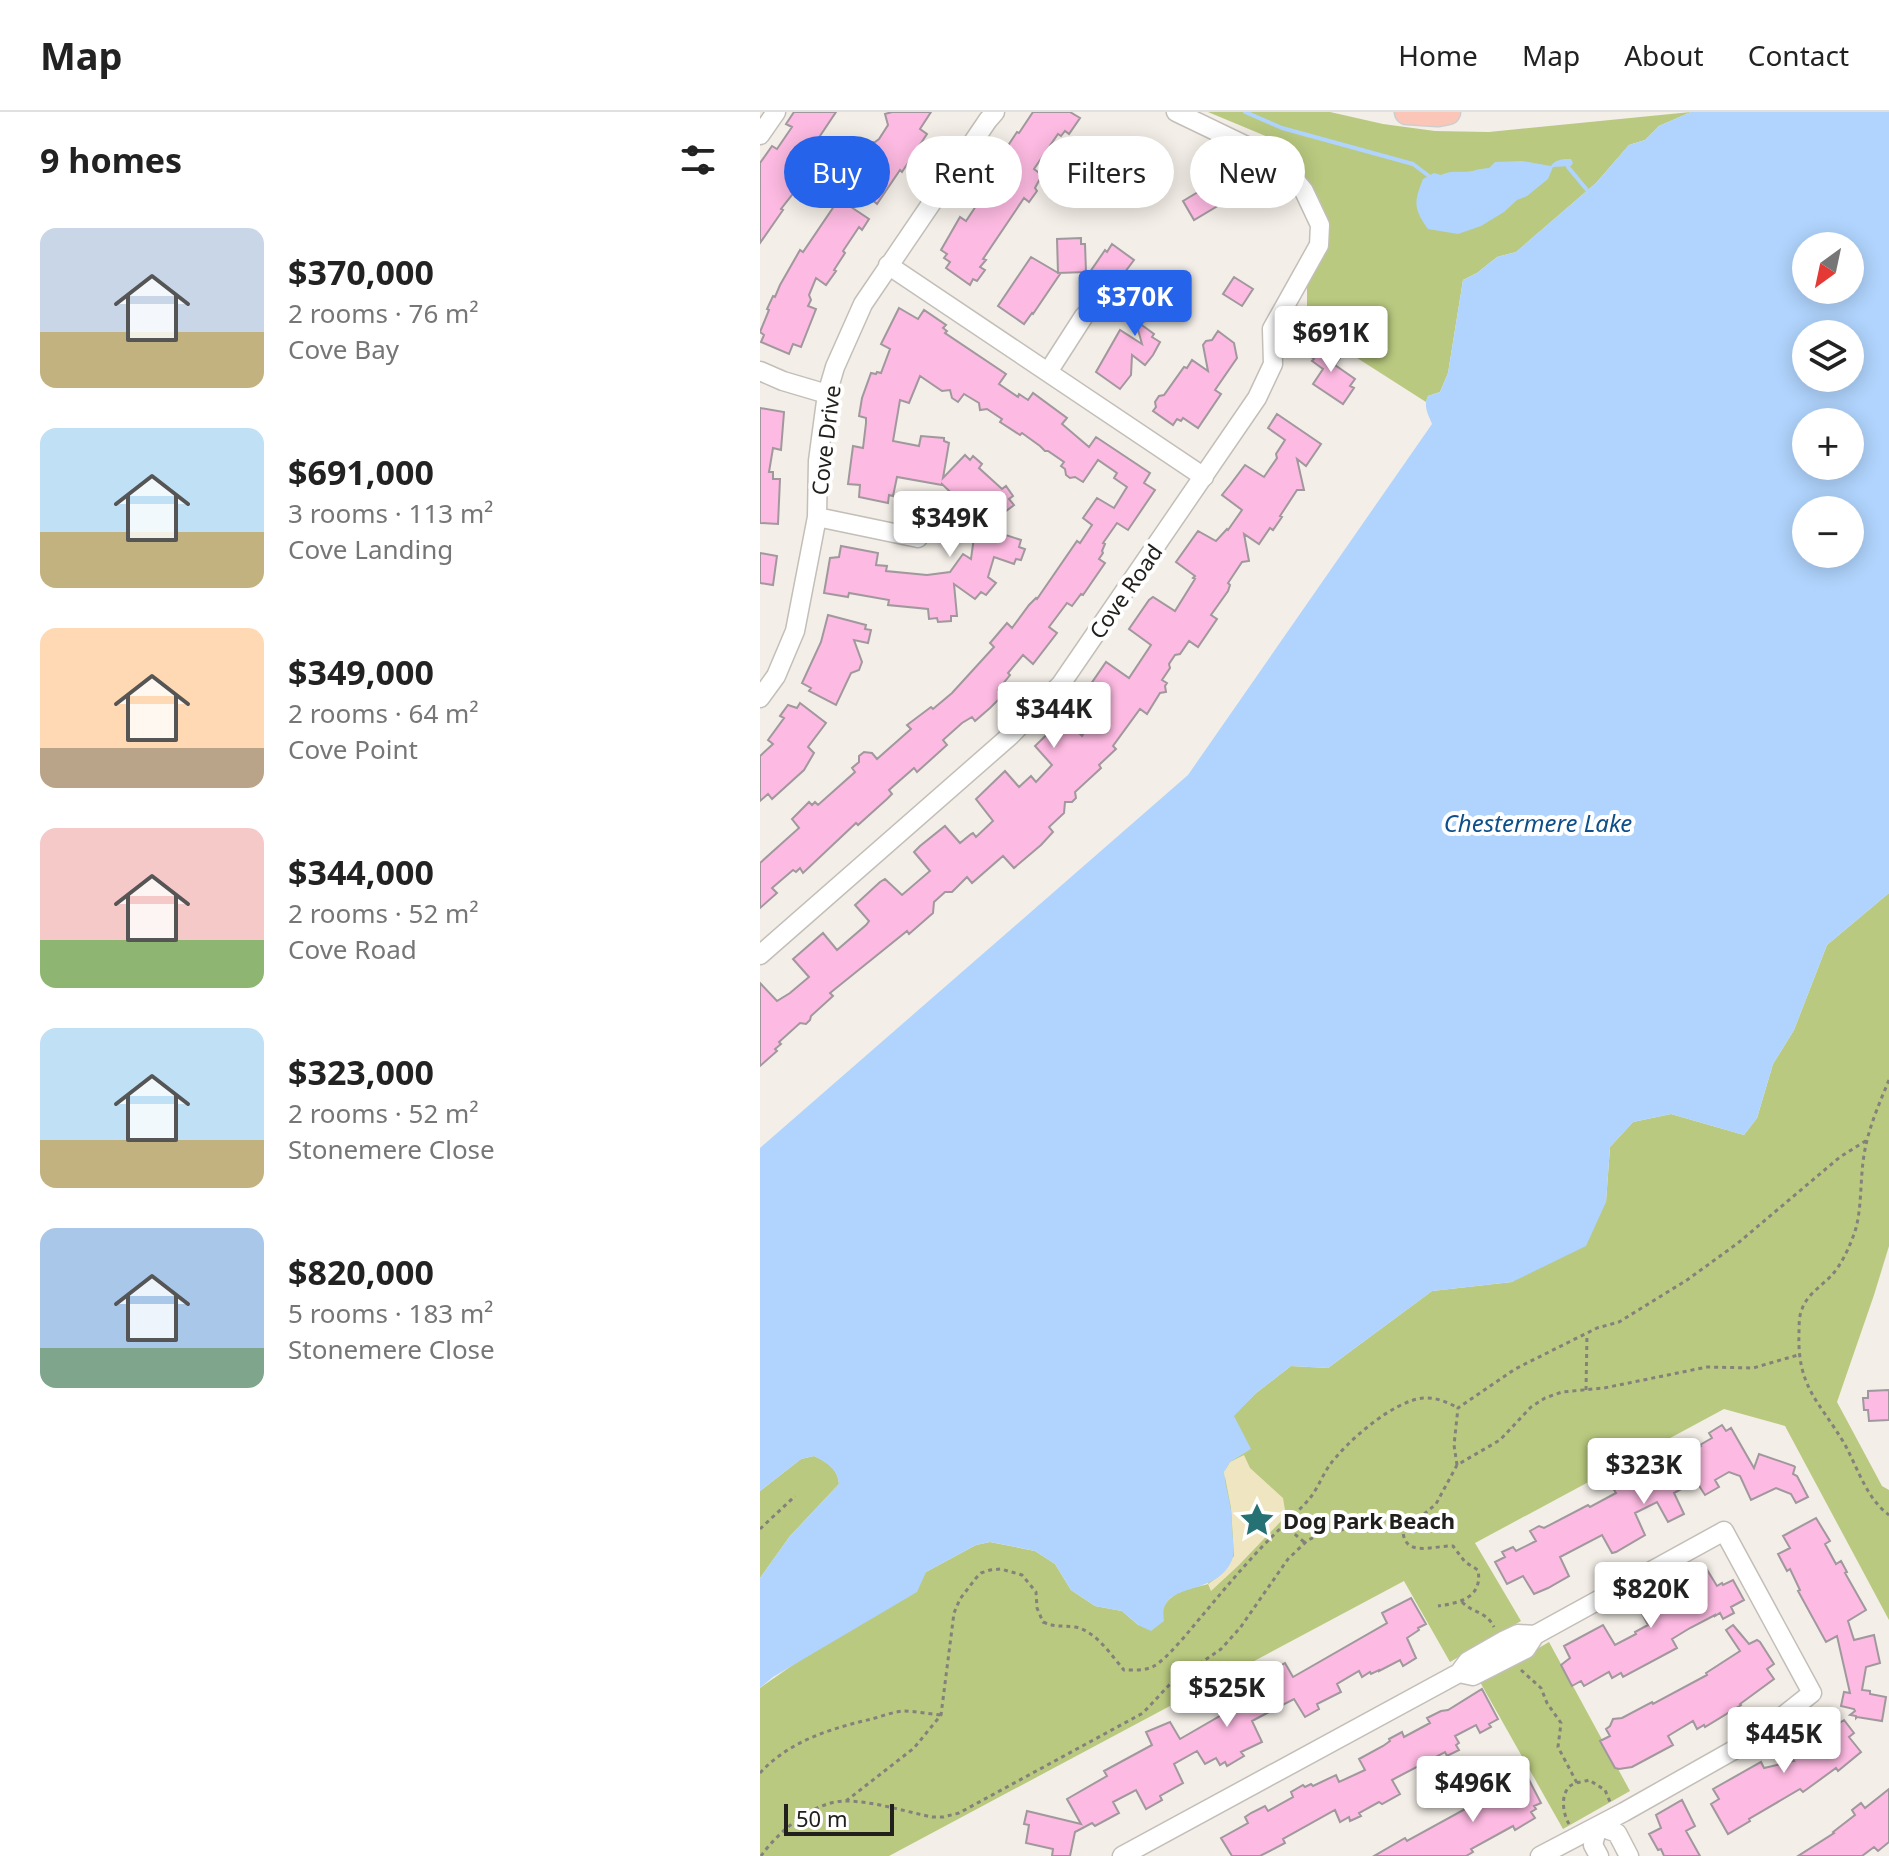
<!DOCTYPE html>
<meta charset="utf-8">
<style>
body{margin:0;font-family:"Noto Sans",sans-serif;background:#f2f2f2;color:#222;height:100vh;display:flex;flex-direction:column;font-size:30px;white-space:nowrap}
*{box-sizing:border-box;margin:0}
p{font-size:26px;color:#767676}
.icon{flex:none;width:44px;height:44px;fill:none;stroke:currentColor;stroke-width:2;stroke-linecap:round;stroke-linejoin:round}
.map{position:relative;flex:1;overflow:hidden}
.panel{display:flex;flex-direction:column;background:#fff;width:760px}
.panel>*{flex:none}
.top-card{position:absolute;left:24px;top:24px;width:760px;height:72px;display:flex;gap:16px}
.needle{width:52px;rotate:213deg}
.fabs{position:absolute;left:1032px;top:120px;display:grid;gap:16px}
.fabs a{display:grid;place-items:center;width:72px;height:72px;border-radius:50%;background:#fff;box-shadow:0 4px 20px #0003;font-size:40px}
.scale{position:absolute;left:24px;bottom:20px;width:110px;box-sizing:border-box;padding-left:8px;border:4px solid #21201d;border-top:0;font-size:22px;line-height:28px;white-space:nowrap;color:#21201d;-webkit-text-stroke:6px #fff;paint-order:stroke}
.price{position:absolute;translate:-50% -68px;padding:0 18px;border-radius:8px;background:#fff;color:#222;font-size:26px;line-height:52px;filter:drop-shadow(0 2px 4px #0008)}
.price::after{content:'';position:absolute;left:50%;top:48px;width:24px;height:18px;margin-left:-12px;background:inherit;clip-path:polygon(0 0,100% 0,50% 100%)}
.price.active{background:#2563eb;color:#fff}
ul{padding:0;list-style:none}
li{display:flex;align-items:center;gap:24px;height:200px;padding:0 40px}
li span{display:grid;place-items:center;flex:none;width:224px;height:160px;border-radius:16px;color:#555}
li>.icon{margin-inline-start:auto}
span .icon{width:96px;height:96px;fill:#fffc;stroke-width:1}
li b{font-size:34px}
h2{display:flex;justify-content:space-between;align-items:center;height:96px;padding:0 40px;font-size:34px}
.tag{padding:0 28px;border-radius:36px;background:#fff;box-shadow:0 4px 20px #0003;font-size:28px;line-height:72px}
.tag.active{background:#2563eb;color:#fff}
header{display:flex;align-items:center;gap:48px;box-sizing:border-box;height:112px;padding:0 40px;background:#fff;border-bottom:2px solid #e0e0e0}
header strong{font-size:38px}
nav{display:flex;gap:44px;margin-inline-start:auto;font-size:28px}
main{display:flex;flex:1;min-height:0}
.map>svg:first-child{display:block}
.green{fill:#b9c97f}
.sand{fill:#efe5c0}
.water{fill:#b0d4fd;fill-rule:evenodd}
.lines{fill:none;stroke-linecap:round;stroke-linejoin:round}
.stream{stroke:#b0d4fd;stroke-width:4}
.building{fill:#fdbae2;stroke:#a0989c;stroke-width:2}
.minor-casing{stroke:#c3bfb8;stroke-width:21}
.major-casing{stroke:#cececd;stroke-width:27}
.path{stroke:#84817c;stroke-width:3;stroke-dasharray:4 4;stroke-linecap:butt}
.minor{stroke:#fff;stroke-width:18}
.major{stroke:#fbc6b7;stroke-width:24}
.labels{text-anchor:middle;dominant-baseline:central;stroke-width:8;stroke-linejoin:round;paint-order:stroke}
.street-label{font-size:22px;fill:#21201d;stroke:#fff}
.poi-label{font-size:22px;font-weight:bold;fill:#21201d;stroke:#fff;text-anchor:start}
.water-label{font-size:24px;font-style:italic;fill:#0e4f8b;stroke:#fff}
</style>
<header>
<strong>Map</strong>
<nav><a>Home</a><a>Map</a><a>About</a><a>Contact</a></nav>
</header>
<main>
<section class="panel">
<h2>9 homes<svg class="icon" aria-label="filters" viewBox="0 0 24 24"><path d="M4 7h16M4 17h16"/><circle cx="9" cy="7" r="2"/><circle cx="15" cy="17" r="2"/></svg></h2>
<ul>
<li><span style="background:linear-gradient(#c9d6e8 65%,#c2b280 0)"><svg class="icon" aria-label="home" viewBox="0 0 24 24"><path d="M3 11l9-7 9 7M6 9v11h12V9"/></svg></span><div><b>$370,000</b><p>2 rooms · 76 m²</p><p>Cove Bay</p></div></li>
<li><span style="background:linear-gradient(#bfe0f5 65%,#c2b280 0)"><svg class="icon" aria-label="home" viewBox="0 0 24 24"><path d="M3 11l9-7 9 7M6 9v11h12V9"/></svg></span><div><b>$691,000</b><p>3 rooms · 113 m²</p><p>Cove Landing</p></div></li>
<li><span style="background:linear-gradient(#ffd9b3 75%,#b9a48a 0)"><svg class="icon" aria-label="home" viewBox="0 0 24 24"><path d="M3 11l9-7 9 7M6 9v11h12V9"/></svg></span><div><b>$349,000</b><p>2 rooms · 64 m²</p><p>Cove Point</p></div></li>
<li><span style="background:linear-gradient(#f6c9c9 70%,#8fb573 0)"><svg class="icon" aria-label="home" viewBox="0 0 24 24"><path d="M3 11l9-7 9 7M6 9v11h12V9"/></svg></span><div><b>$344,000</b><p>2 rooms · 52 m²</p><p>Cove Road</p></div></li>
<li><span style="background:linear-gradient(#bfe0f5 70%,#c2b280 0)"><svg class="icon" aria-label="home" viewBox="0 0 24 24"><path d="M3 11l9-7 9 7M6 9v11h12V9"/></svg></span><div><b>$323,000</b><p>2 rooms · 52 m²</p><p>Stonemere Close</p></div></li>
<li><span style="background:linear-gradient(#a9c7e8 75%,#7fa58c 0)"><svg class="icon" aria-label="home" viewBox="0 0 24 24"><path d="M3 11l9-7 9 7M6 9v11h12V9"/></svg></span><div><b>$820,000</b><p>5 rooms · 183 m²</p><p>Stonemere Close</p></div></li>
</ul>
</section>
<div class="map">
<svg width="1129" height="1744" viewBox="0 0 1129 1744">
<rect width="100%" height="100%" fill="#f3eee7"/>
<path class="green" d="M 448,0 L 570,0 L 623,12 L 675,19 L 729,20 L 931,0 L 899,14 L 885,28 L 869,33 L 836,71 L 756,140 L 737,145 L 717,161 L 703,168 L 688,261 L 680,280 L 668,284 L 666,290 L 547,214 L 547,170 L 566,108 L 559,87 L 546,68 L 508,25 Z
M 1129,781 L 1129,1134 L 1114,1183 L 1077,1290 L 1122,1374 L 1129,1378 L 1129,1508 L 1025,1314 L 964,1297 L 715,1431 L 761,1509 L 690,1550 L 644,1469 L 129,1744 L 0,1744 L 0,1576 L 166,1460 L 216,1433 L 230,1430 L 275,1439 L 295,1452 L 311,1478 L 335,1494 L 362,1499 L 378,1513 L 402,1499 C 409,1479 430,1477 448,1472 L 474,1303 L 496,1281 L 531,1254 L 568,1256 L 672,1179 L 752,1170 L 846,1090 L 850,1035 L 873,1010 L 911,1002 L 984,1023 L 997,1006 L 1013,952 L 1034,918 L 1067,833 Z
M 54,1344 C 67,1350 78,1357 79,1372 L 30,1424 L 0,1466 L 0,1379 L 41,1347 Z
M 789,1530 L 870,1679 L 803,1717 L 720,1570 Z"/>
<path class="sand" d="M 484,1343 L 490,1356 L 523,1386 L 526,1404 L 479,1453 L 451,1479 L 448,1472 L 458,1465 L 474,1444 L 471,1396 L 464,1360 L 470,1350 Z"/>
<path class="water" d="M 931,0 L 1129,0 L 1129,781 L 1067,833 L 1034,918 L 1013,952 L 997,1006 L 984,1023 L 911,1002 L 873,1010 L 850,1035 L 846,1090 L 826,1134 L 752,1170 L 672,1179 L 568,1256 L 531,1254 L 496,1281 L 474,1304 L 491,1337 L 470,1350 L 464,1360 C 465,1373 469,1385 471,1398 C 472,1408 472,1419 473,1429 C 473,1436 474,1442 472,1448 C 456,1487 397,1467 404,1509 L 391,1519 L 378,1513 L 362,1499 L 335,1494 L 311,1478 L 295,1452 L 275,1439 L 251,1434 L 230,1430 L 216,1433 L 166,1460 L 157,1480 L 13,1565 L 0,1576 L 0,1466 L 30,1424 L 79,1372 C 78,1357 66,1350 54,1344 L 41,1347 L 0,1379 L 0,1036 L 428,663 L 672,312 C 668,302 663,294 668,284 L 680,280 L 688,261 L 703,168 L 717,161 L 737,145 L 756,140 L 836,71 L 869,33 L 885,28 L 899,14 ZM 1090,134 L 1090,178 L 1046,178 L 1046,134 ZM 1090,222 L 1090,266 L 1046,266 L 1046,222 ZM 1046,310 L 1090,310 L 1090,354 L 1046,354 ZM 1046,398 L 1090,398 L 1090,442 L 1046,442 Z
M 811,47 L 813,51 L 811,54 L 793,55 L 788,67 L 767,84 L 757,88 L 744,100 L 721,114 L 698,122 L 668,117 C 653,96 654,90 663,67 L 674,61 L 681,63 C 692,57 704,62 716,58 C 720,57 725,56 729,56 L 735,50 L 762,49 L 791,54 C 795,47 804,47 811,47 Z"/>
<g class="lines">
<path class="stream" d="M 485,0 L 522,16 L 653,52 L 669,64
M 808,55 L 827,78
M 650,1407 L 653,1420"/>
</g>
<path class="building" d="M 34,0 L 76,0 L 58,27 L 63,30 L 52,47 L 54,48 L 33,77 L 35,79 L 21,97 L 23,98 L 0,131 L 0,51 L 12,34 L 17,37 L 32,15 L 26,12 Z
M 132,0 L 171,0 L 160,17 L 167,22 L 142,60 L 140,58 L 117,92 L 91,69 L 105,48 L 103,47 L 107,42 L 106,36 L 109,31 L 115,30 L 119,27 L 128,13 L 125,2 Z
M 273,0 L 310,0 L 320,6 L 309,22 L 305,19 L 301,24 L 298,22 L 274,57 L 282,63 L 275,76 L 277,79 L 269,90 L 264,86 L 223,147 L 226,148 L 220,155 L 225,158 L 217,169 L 213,167 L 210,173 L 186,156 L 190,150 L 184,146 L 187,142 L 181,138 L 200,105 L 206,109 L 222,85 L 216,82 L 257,20 L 259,21 Z
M 450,73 L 461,92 L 434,108 L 423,89 Z
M 79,87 L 109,107 L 102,118 L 99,115 L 83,139 L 85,141 L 74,158 L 76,159 L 66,173 L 56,166 L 49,183 L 51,188 L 48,194 L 56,197 L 41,235 L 33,232 L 29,242 L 1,230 L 4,223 L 0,220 L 9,198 L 7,197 L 13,184 L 15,185 L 20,173 L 40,138 L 43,140 Z
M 321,126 L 321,132 L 325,132 L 326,160 L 298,161 L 297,127 Z
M 352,132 L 374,148 L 362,164 L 364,166 L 355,179 L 342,169 L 349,159 L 330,160 L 345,138 L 347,140 Z
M 271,145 L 300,162 L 273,202 L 272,201 L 264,212 L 238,194 Z
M 474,165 L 493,177 L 482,194 L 463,182 Z
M 391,176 L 392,179 L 404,176 L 410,202 L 379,211 L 394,222 L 392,225 L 400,230 L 393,243 L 385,253 L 372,243 L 371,263 L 360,277 L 336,260 L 360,218 L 382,232 L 368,182 Z
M 139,196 L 158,207 L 164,198 L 186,213 L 183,216 L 187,219 L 185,221 L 246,262 L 239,272 L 258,285 L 259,282 L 268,288 L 273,281 L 307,306 L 302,312 L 329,335 L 336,325 L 390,361 L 384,371 L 395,378 L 368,418 L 357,411 L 343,431 L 345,432 L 342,439 L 343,441 L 339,447 L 345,451 L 323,483 L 321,482 L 312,494 L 307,491 L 289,515 L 297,521 L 273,552 L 263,543 L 248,561 L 250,563 L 238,578 L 243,583 L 230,596 L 215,609 L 212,605 L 202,611 L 183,628 L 187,633 L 157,660 L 154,656 L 129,678 L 132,682 L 127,687 L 98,713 L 96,711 L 43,761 L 40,756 L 36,760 L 33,758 L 12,776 L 17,781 L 0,796 L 0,751 L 39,716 L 32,707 L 49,690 L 52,693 L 55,690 L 58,693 L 95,660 L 92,656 L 99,650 L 99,644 L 104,640 L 112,641 L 117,647 L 151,617 L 147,613 L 171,595 L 173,597 L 192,581 L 234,535 L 230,531 L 247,511 L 252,516 L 269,493 L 276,486 L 277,487 L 317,429 L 320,431 L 332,413 L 323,406 L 337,386 L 354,396 L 367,375 L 354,366 L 357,361 L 338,348 L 323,370 L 315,365 L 310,366 L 306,363 L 305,357 L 301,354 L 304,350 L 288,339 L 285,339 L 280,334 L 262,321 L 260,323 L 240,310 L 242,307 L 227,297 L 220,298 L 219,291 L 204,282 L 198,290 L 192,286 L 190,278 L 182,279 L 160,264 L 149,291 L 140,288 L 133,329 L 159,334 L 161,324 L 184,326 L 184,329 L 189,331 L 183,366 L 205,343 L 210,348 L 213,344 L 222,352 L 219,356 L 242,377 L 246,374 L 253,384 L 249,387 L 254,393 L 224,416 L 261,428 L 259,435 L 265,437 L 261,448 L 256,447 L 254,452 L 234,445 L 228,465 L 236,471 L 226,483 L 221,480 L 215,487 L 194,472 L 197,504 L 191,504 L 191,509 L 178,510 L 177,506 L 169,507 L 168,497 L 128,493 L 129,488 L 89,481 L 88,485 L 64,481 L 70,446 L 79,445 L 81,434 L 118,441 L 116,453 L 127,454 L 126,459 L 167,463 L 190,460 L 203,442 L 211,447 L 214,425 L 231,426 L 207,396 L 182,372 L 182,373 L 137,365 L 133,384 L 129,383 L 128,391 L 99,385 L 100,373 L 88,372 L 93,334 L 103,336 L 106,311 L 106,306 L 99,304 L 102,286 L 111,261 L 116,262 L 117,260 L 121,261 L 130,237 L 121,232 Z
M 458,219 L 474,231 L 477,246 L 455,278 L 461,282 L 438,316 L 423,306 L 421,309 L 417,307 L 413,313 L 393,299 L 396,295 L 395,290 L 399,284 L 404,283 L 424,255 L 427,256 L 432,248 L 448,259 L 443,233 L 446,229 L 452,228 Z
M 555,230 L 580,246 L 575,253 L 595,267 L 590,274 L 594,276 L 583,292 L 553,272 L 563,257 L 552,249 L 554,247 L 547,242 Z
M 0,296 L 24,300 L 21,338 L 13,336 L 9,360 L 13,360 L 13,367 L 20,367 L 18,412 L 0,411 Z
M 517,302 L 561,332 L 546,354 L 537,347 L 544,378 L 537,378 L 520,404 L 522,405 L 513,418 L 510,416 L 499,432 L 484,422 L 489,449 L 482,450 L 468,471 L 470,473 L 468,479 L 451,503 L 457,507 L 438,535 L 429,529 L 420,542 L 415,543 L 409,552 L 410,556 L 402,568 L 407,571 L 405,574 L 406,580 L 400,581 L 387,602 L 380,597 L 353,634 L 356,637 L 339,653 L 341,656 L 315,680 L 316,686 L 312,690 L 305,690 L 304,701 L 289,715 L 293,720 L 281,733 L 254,756 L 243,744 L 212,771 L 207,765 L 192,780 L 185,780 L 174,790 L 173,801 L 149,822 L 147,819 L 70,881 L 73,884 L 51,904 L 50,908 L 46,912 L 40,911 L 19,930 L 21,932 L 15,937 L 17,939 L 0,954 L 0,871 L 17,889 L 30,881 L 49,865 L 33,847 L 63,821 L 77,838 L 106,813 L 109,809 L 95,793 L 120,770 L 125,767 L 142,783 L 170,759 L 154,740 L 160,734 L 185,714 L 200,731 L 211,722 L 213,721 L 216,725 L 233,709 L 216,687 L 245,659 L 259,675 L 271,664 L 276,670 L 292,653 L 275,634 L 304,606 L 322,624 L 342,595 L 324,582 L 346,550 L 369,566 L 391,533 L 369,517 L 389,488 L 393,485 L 415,499 L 435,467 L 433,466 L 435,464 L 416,450 L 438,419 L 456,429 L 467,417 L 468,418 L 482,398 L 462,383 L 470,373 L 485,353 L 504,365 L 517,346 L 516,342 L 525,328 L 508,316 Z
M 0,441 L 17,444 L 13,473 L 0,471 Z
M 68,503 L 106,513 L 105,517 L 111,518 L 108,531 L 94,528 L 102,550 L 99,558 L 91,561 L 76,593 L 49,579 L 51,576 L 42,571 L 61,530 Z
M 40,591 L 66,611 L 48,635 L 54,641 L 44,658 L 12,687 L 8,682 L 0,689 L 0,644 L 13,632 L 8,628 L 24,606 L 20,604 L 28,593 L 37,596 Z
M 1129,1278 L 1129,1308 L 1109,1309 L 1108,1298 L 1104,1298 L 1103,1286 L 1108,1286 L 1108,1279 Z
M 962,1313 L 966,1319 L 971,1316 L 994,1356 L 999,1342 L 1034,1354 L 1035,1355 L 1033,1362 L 1037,1364 L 1048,1385 L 1036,1391 L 1031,1382 L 1016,1376 L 991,1388 L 980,1364 L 969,1360 L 955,1368 L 959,1375 L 945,1383 L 936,1369 L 914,1381 L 924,1402 L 908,1410 L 897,1390 L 875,1401 L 885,1423 L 856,1440 L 852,1441 L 842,1423 L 800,1445 L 809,1464 L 788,1476 L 774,1482 L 763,1464 L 747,1472 L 735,1450 L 745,1445 L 742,1440 L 753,1435 L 756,1439 L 776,1429 L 770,1419 L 779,1414 L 784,1416 L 828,1393 L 830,1395 L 856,1381 L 853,1376 L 882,1360 L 879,1354 L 892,1347 L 895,1350 L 902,1346 L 904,1348 L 915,1342 L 918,1347 L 941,1334 L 940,1333 L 952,1326 L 949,1321 Z
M 1056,1406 L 1070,1429 L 1065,1432 L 1076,1452 L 1081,1449 L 1087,1460 L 1085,1461 L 1106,1498 L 1088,1509 L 1094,1528 L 1114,1523 L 1120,1551 L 1106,1555 L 1102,1578 L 1110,1579 L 1110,1582 L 1126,1585 L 1122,1609 L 1097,1605 L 1096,1606 L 1096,1604 L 1090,1603 L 1095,1599 L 1094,1597 L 1081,1594 L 1084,1580 L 1090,1581 L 1077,1524 L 1066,1530 L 1038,1479 L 1040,1478 L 1030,1457 L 1027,1459 L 1018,1442 L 1030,1436 L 1023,1424 Z
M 946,1456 L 957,1474 L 962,1471 L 963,1473 L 973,1468 L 984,1488 L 971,1495 L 974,1501 L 963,1507 L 960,1501 L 955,1504 L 955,1503 L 930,1516 L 912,1527 L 917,1536 L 863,1565 L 861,1561 L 852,1566 L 849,1560 L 824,1574 L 821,1569 L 812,1574 L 801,1553 L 810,1546 L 804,1534 L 843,1513 L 855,1533 L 876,1522 L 875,1520 L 888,1513 L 878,1494 L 916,1474 Z
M 651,1486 L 666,1512 L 658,1516 L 659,1518 L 647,1526 L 656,1546 L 643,1554 L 640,1548 L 619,1559 L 619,1558 L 611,1562 L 610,1560 L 602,1565 L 599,1559 L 577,1572 L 581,1580 L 557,1592 L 559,1597 L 545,1605 L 534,1587 L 509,1600 L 492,1609 L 502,1630 L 481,1640 L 484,1644 L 467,1654 L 465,1650 L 460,1653 L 456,1646 L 445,1652 L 437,1639 L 414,1652 L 423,1671 L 400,1684 L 402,1688 L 386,1697 L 376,1678 L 353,1690 L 359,1701 L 335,1714 L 332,1711 L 315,1720 L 310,1744 L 292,1744 L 293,1737 L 266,1731 L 269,1713 L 264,1712 L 267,1699 L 321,1712 L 307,1687 L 347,1664 L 344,1659 L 392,1633 L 386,1620 L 410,1610 L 420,1627 L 470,1598 L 465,1588 L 509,1564 L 507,1560 L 525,1551 L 533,1565 L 627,1511 L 622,1501 Z
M 973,1513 L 989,1532 L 997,1528 L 1000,1530 L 1014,1552 L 1007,1557 L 1014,1567 L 980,1592 L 981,1593 L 945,1615 L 944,1613 L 937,1617 L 933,1609 L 908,1624 L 913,1633 L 872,1655 L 859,1657 L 855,1656 L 840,1629 L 850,1624 L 846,1617 L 850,1614 L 853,1607 L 862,1606 L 892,1590 L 893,1592 L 947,1563 L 946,1561 L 980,1539 L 966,1518 Z
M 722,1577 L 738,1607 L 729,1612 L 731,1615 L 720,1621 L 716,1613 L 695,1624 L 699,1631 L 696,1633 L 699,1638 L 687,1644 L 685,1640 L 632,1668 L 640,1682 L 622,1692 L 619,1690 L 599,1701 L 601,1704 L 590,1709 L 589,1705 L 580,1710 L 575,1698 L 523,1727 L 525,1731 L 500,1744 L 472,1744 L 461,1726 L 488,1711 L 485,1705 L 491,1701 L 505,1694 L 508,1699 L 533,1685 L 531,1680 L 543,1673 L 545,1675 L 551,1672 L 553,1674 L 576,1663 L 579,1670 L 605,1658 L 599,1647 L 623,1634 L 630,1629 L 629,1627 L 642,1620 L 644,1625 L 670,1611 L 667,1606 L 681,1599 L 688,1598 Z
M 1084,1608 L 1094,1621 L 1089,1625 L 1101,1640 L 1078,1659 L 1076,1656 L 1043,1680 L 1040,1677 L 989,1707 L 990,1709 L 968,1722 L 951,1692 L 959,1687 L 953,1677 L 1001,1650 L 1004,1656 L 1034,1649 L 1023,1636 L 1041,1622 L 1042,1624 L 1059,1610 L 1074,1630 L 1078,1612 Z
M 767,1664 L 781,1691 L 774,1694 L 776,1697 L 771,1700 L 775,1706 L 755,1718 L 753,1714 L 711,1737 L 713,1740 L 706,1744 L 614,1744 L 645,1726 L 647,1729 L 758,1668 L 758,1669 Z
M 1129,1677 L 1129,1730 L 1118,1739 L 1114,1735 L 1102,1744 L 1038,1744 L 1074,1721 L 1073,1720 L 1095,1703 L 1092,1698 L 1101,1691 L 1105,1696 Z
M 922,1688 L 935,1714 L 926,1719 L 940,1744 L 904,1744 L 901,1737 L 898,1738 L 889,1722 L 901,1716 L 896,1703 Z"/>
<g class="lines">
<g class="minor-casing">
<path id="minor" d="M 0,23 L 16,0
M 128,153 L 444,365
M 0,259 L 23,269 L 67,282
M 288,260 L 324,204
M 57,405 L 158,426
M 0,586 L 16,564 L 35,519 L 57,405 L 58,349 L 67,282 L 75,255 L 103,192 L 228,8 L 235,0
M 0,843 L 251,623 L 301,572 L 497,286 L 513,252 L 512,217 L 559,133 L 560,113 L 544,79 L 527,58 L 495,38 L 416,0
M 699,1561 L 713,1564 L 766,1537 L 775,1523 L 964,1419 L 1052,1581 L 995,1626 L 864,1700 L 780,1744
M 838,1714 L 857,1721 L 869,1744
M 838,1714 L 833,1733 L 839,1744
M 362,1744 L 699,1561 L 708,1549 L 743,1529 L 758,1522 L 775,1523"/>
</g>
<g class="major-casing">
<path id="major" d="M 647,0 L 678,2 L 688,0"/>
</g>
<path class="path" d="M 1129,968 C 1119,992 1108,1017 1104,1043 C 1100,1068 1102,1092 1096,1116 C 1091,1132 1082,1153 1070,1165 C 1060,1175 1047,1183 1042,1197 C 1039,1204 1039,1213 1039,1221 C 1037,1275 1059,1289 1084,1331 C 1098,1356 1106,1386 1129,1403
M 826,1278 L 827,1222
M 697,1353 L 694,1333 L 698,1296 L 755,1257 L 837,1216 L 859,1210 L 927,1168 L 978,1131 L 1080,1045 L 1107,1028
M 643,1414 C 641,1448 674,1433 693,1434 L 705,1450 L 718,1458 C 723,1486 699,1491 678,1494
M 0,1417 L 35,1384
M 544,1430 L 524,1413 C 532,1404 543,1395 550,1386 C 558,1376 562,1364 569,1354 C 586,1330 633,1289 663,1286 C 676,1285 687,1290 698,1296
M 702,1490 C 714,1502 726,1499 734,1515
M 761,1558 L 781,1576 L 787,1591 L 801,1611 L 798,1635 L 817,1671
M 0,1661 C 29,1629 72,1616 112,1607 C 122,1604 133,1600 143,1599 C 155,1599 168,1602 181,1603
M 86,1689 L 154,1636 L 181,1603 L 194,1501 L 200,1487 L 216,1466 L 221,1461 L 230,1458 L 241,1457 L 262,1463 L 276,1480 L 277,1496 L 283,1510 C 297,1516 303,1513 315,1515 C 336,1519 351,1543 364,1558 C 373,1558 386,1559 394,1554 C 408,1546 430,1518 441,1505 C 468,1473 494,1441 524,1413
M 809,1712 C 803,1702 800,1683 810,1674 C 815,1670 823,1670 829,1668 L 845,1678 L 850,1690
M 1,1744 C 18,1720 53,1690 84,1689 C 113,1689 143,1699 172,1705 L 183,1705 L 199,1701 L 383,1601 L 411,1571 L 461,1537 L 480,1516 L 528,1447 L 548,1428 L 566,1420 L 608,1414 L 643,1414 L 651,1411 L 663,1403 L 676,1392 L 697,1353 L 740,1328 L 771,1295 L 785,1286 L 802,1280 L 844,1276 L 947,1255 L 993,1256 L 1038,1243"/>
<use href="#minor" class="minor"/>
<use href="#major" class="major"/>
</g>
<defs>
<g id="sight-bare" transform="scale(2.76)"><path d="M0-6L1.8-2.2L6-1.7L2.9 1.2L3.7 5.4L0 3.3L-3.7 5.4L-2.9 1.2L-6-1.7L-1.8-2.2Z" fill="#267173" stroke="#fff" stroke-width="2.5" paint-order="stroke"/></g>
</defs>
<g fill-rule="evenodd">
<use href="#sight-bare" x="497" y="1408"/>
</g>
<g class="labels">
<g class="street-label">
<text transform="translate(65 328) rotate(-83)">Cove Drive</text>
<text transform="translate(365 479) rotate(-55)">Cove Road</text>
</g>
<g class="poi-label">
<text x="523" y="1408">Dog Park Beach</text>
</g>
<g class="water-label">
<text x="778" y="710">Chestermere Lake</text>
</g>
</g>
</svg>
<div class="fabs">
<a><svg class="needle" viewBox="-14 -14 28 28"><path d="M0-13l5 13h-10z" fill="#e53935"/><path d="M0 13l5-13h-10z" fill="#767676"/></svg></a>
<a><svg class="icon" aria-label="layers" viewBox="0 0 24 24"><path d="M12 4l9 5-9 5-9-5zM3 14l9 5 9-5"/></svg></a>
<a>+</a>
<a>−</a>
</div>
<div class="scale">50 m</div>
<b class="price active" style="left:375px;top:226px">$370K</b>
<b class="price" style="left:571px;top:262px">$691K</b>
<b class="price" style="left:190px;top:447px">$349K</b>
<b class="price" style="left:294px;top:638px">$344K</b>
<b class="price" style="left:884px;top:1394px">$323K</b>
<b class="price" style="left:891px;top:1518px">$820K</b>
<b class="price" style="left:467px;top:1617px">$525K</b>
<b class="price" style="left:1024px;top:1663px">$445K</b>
<b class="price" style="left:713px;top:1712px">$496K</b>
<div class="top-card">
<a class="tag active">Buy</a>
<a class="tag">Rent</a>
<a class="tag">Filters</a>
<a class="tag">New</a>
</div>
</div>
</main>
